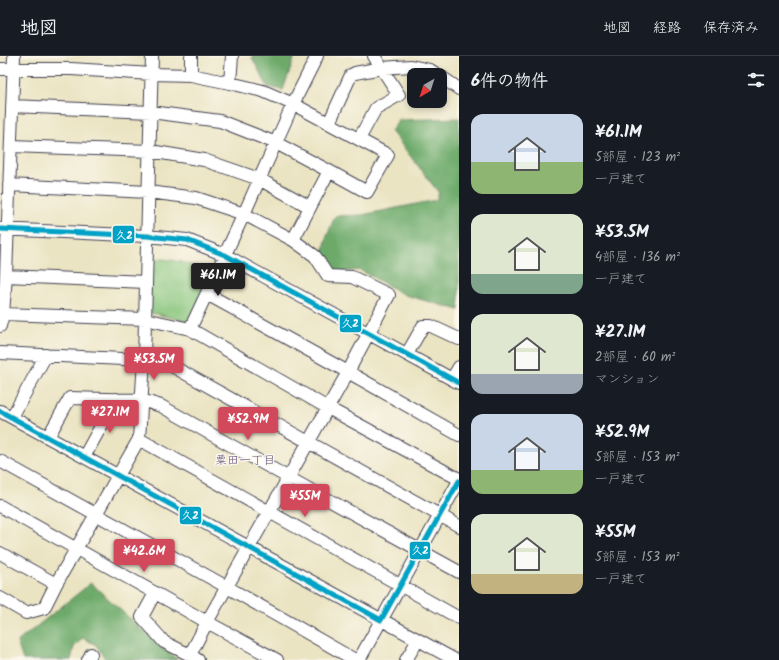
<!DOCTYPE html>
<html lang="ja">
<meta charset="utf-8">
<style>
body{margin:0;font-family:Kalam,"Klee One",sans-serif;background:#20242c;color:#f1f3f6;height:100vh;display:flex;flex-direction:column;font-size:15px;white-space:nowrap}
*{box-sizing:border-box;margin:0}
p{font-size:13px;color:#9ea1a6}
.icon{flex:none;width:22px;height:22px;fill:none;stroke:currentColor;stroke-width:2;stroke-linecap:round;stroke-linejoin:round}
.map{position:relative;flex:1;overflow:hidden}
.side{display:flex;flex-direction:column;background:#171b24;width:320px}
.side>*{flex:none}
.needle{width:26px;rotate:219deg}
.fabs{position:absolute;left:407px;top:12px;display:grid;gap:8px}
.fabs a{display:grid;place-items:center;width:40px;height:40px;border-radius:8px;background:#171b24;box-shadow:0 2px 6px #0003;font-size:20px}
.price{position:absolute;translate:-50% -34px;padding:0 9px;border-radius:4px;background:#d1495b;color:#fff;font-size:13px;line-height:26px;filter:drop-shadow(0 1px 2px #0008)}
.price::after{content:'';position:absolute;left:50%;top:24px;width:12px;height:9px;margin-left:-6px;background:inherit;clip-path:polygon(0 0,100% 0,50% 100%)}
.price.on{background:#222;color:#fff}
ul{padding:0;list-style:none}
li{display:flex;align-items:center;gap:12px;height:100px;padding:0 12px}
li span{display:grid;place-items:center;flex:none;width:112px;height:80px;border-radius:12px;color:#555}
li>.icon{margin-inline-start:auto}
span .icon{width:48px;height:48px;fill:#fffc;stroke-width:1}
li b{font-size:17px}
h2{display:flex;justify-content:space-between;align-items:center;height:48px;padding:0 12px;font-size:17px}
header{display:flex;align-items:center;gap:24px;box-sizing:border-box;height:56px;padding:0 20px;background:#171b24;border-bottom:1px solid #363941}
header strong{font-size:19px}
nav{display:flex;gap:22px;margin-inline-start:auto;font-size:14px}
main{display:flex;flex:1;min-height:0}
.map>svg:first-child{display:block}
.green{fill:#87c57b;stroke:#54745b}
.forest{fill:#6daa6b;stroke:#486653}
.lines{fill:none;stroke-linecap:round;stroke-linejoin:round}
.minor-casing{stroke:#403f4f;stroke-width:14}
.minor{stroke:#fff;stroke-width:12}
.bus-1-casing{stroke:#fbf7ec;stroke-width:8}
.bus-1{stroke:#02a2c7;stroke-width:5}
.labels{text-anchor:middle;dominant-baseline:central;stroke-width:3;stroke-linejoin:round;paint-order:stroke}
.neighbourhood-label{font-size:12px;fill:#61557e;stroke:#fbf7ec}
.line-badge{stroke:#fbf7ec;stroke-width:1.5}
.badge-label{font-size:11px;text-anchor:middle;font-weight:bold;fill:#fff}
</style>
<header>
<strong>地図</strong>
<nav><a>地図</a><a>経路</a><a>保存済み</a></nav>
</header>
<main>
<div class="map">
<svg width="459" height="604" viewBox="0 0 459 604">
<rect width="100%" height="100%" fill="#fbf7ec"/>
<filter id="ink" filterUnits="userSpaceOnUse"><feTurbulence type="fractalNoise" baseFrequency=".025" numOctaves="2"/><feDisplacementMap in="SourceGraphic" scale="8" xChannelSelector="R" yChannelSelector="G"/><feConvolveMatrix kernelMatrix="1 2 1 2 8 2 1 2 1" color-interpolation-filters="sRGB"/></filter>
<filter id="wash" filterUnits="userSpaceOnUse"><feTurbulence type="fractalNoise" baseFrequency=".012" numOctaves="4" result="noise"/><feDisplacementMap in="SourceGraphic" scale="16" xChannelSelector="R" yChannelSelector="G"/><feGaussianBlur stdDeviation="0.9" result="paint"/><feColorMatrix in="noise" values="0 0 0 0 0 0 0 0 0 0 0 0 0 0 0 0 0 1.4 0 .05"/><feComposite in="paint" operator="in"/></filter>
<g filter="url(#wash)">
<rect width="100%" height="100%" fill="#ebe4c3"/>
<path class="green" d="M 150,201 L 182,206 L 213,216 L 189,266 L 148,256 Z"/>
<path class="forest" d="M 252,0 L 295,0 L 283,34 L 268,31 L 252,2 Z
M 459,62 L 459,254 L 405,239 L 360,214 L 332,217 L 322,202 L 327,180 L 335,160 L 362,159 L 436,144 L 439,137 L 391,75 L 399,64 Z
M 91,527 L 160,590 L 178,604 L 106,604 L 96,589 L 83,582 L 74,591 L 71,604 L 23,604 L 17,586 Z"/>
</g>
<g filter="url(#ink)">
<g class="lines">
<g class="minor-casing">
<path id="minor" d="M 0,13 L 71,13 L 152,18 L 191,19 L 230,27 L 263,35 L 293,48 L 388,99 L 367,136 L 329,115 L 276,87 L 220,65 L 151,56 L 12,50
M 191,19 L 191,0
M 440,20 L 459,33
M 230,27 L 232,0
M 329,67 L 351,19 L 355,17 L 382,12 L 411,10 L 430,14 L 438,19
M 359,83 L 376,52 L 399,39 L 374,0
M 11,90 L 150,95 L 204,104 L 259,123 L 310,151
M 9,129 L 148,136 L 196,142 L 244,158 L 293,184 L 315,200 L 328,220 L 352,221 L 389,239 L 348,316 L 207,566 L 190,599 L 198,604
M 0,173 L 147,180 L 187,184 L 225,199 L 459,327
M 293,184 L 329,115
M 6,220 L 146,226
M 207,238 L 348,316 L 459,379
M 3,258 L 145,263 L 190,273 L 328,352 L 459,423
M 0,270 L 3,258 L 6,220 L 14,0
M 190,273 L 244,158 L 293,48 L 317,0
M 0,297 L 163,305 L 459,470
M 407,298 L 423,270 L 431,270 L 459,283
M 452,323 L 459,311
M 0,355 L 455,604
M 12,361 L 46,299
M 48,381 L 70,342 L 141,344 L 161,350 L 289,422 L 459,516
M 139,383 L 459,562
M 84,401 L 116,343
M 0,405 L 227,531 L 355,604
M 0,450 L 207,566 L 277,604
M 0,497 L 56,528
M 155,537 L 142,561 L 164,586 L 190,599
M 0,542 L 26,557 L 44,552 L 56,528 L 139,383 L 144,304 L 152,0
M 88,604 L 91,598
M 359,604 L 459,425
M 406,604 L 418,584"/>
</g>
<use href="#minor" class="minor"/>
<g class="bus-1-casing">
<path id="bus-1" d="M 0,173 L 147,180 L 187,184 L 225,199 L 459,327
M 0,355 L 381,564
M 381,564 L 459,425"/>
</g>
<use href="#bus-1" class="bus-1"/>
</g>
</g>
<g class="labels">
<g class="neighbourhood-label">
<text x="245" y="404">粟田一丁目</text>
</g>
</g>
<g class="line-badge">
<rect x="112" y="169" width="23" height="19" rx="4" fill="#02a2c7"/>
<rect x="339" y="258" width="23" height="19" rx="4" fill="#02a2c7"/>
<rect x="179" y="450" width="23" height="19" rx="4" fill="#02a2c7"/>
<rect x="409" y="485" width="22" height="19" rx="4" fill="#02a2c7"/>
</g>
<g class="badge-label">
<text x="124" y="183">久2</text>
<text x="350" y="271">久2</text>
<text x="190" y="463">久2</text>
<text x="420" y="498">久2</text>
</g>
</svg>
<div class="fabs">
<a><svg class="needle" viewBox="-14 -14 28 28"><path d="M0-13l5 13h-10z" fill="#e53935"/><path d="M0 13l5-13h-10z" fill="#9ea1a6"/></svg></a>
</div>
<b class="price on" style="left:218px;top:241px">¥61.1M</b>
<b class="price" style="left:154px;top:325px">¥53.5M</b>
<b class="price" style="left:110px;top:378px">¥27.1M</b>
<b class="price" style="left:248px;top:385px">¥52.9M</b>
<b class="price" style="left:305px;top:462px">¥55M</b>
<b class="price" style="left:144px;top:517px">¥42.6M</b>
</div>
<section class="side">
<h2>6件の物件<svg class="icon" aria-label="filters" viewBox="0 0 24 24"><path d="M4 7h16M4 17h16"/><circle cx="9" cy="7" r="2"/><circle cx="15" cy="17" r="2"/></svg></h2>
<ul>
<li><span style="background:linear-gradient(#c9d6e8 60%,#8fb573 0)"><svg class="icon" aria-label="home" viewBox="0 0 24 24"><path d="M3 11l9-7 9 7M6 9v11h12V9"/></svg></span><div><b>¥61.1M</b><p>5部屋 · 123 m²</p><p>一戸建て</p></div></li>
<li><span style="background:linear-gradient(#dfe7d0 75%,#7fa58c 0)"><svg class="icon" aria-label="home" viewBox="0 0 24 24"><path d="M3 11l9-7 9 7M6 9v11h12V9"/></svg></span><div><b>¥53.5M</b><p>4部屋 · 136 m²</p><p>一戸建て</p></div></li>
<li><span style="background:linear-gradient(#dfe7d0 75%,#9aa5b1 0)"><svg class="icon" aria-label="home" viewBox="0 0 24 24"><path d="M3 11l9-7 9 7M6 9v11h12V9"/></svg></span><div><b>¥27.1M</b><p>2部屋 · 60 m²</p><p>マンション</p></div></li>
<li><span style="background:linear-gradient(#c9d6e8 70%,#8fb573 0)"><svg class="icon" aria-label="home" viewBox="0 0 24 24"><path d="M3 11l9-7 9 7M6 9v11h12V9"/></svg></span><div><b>¥52.9M</b><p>5部屋 · 153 m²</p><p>一戸建て</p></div></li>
<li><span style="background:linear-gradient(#dfe7d0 75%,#c2b280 0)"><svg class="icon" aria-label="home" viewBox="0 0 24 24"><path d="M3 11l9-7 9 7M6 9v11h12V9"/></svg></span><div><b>¥55M</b><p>5部屋 · 153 m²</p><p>一戸建て</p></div></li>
</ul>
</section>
</main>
